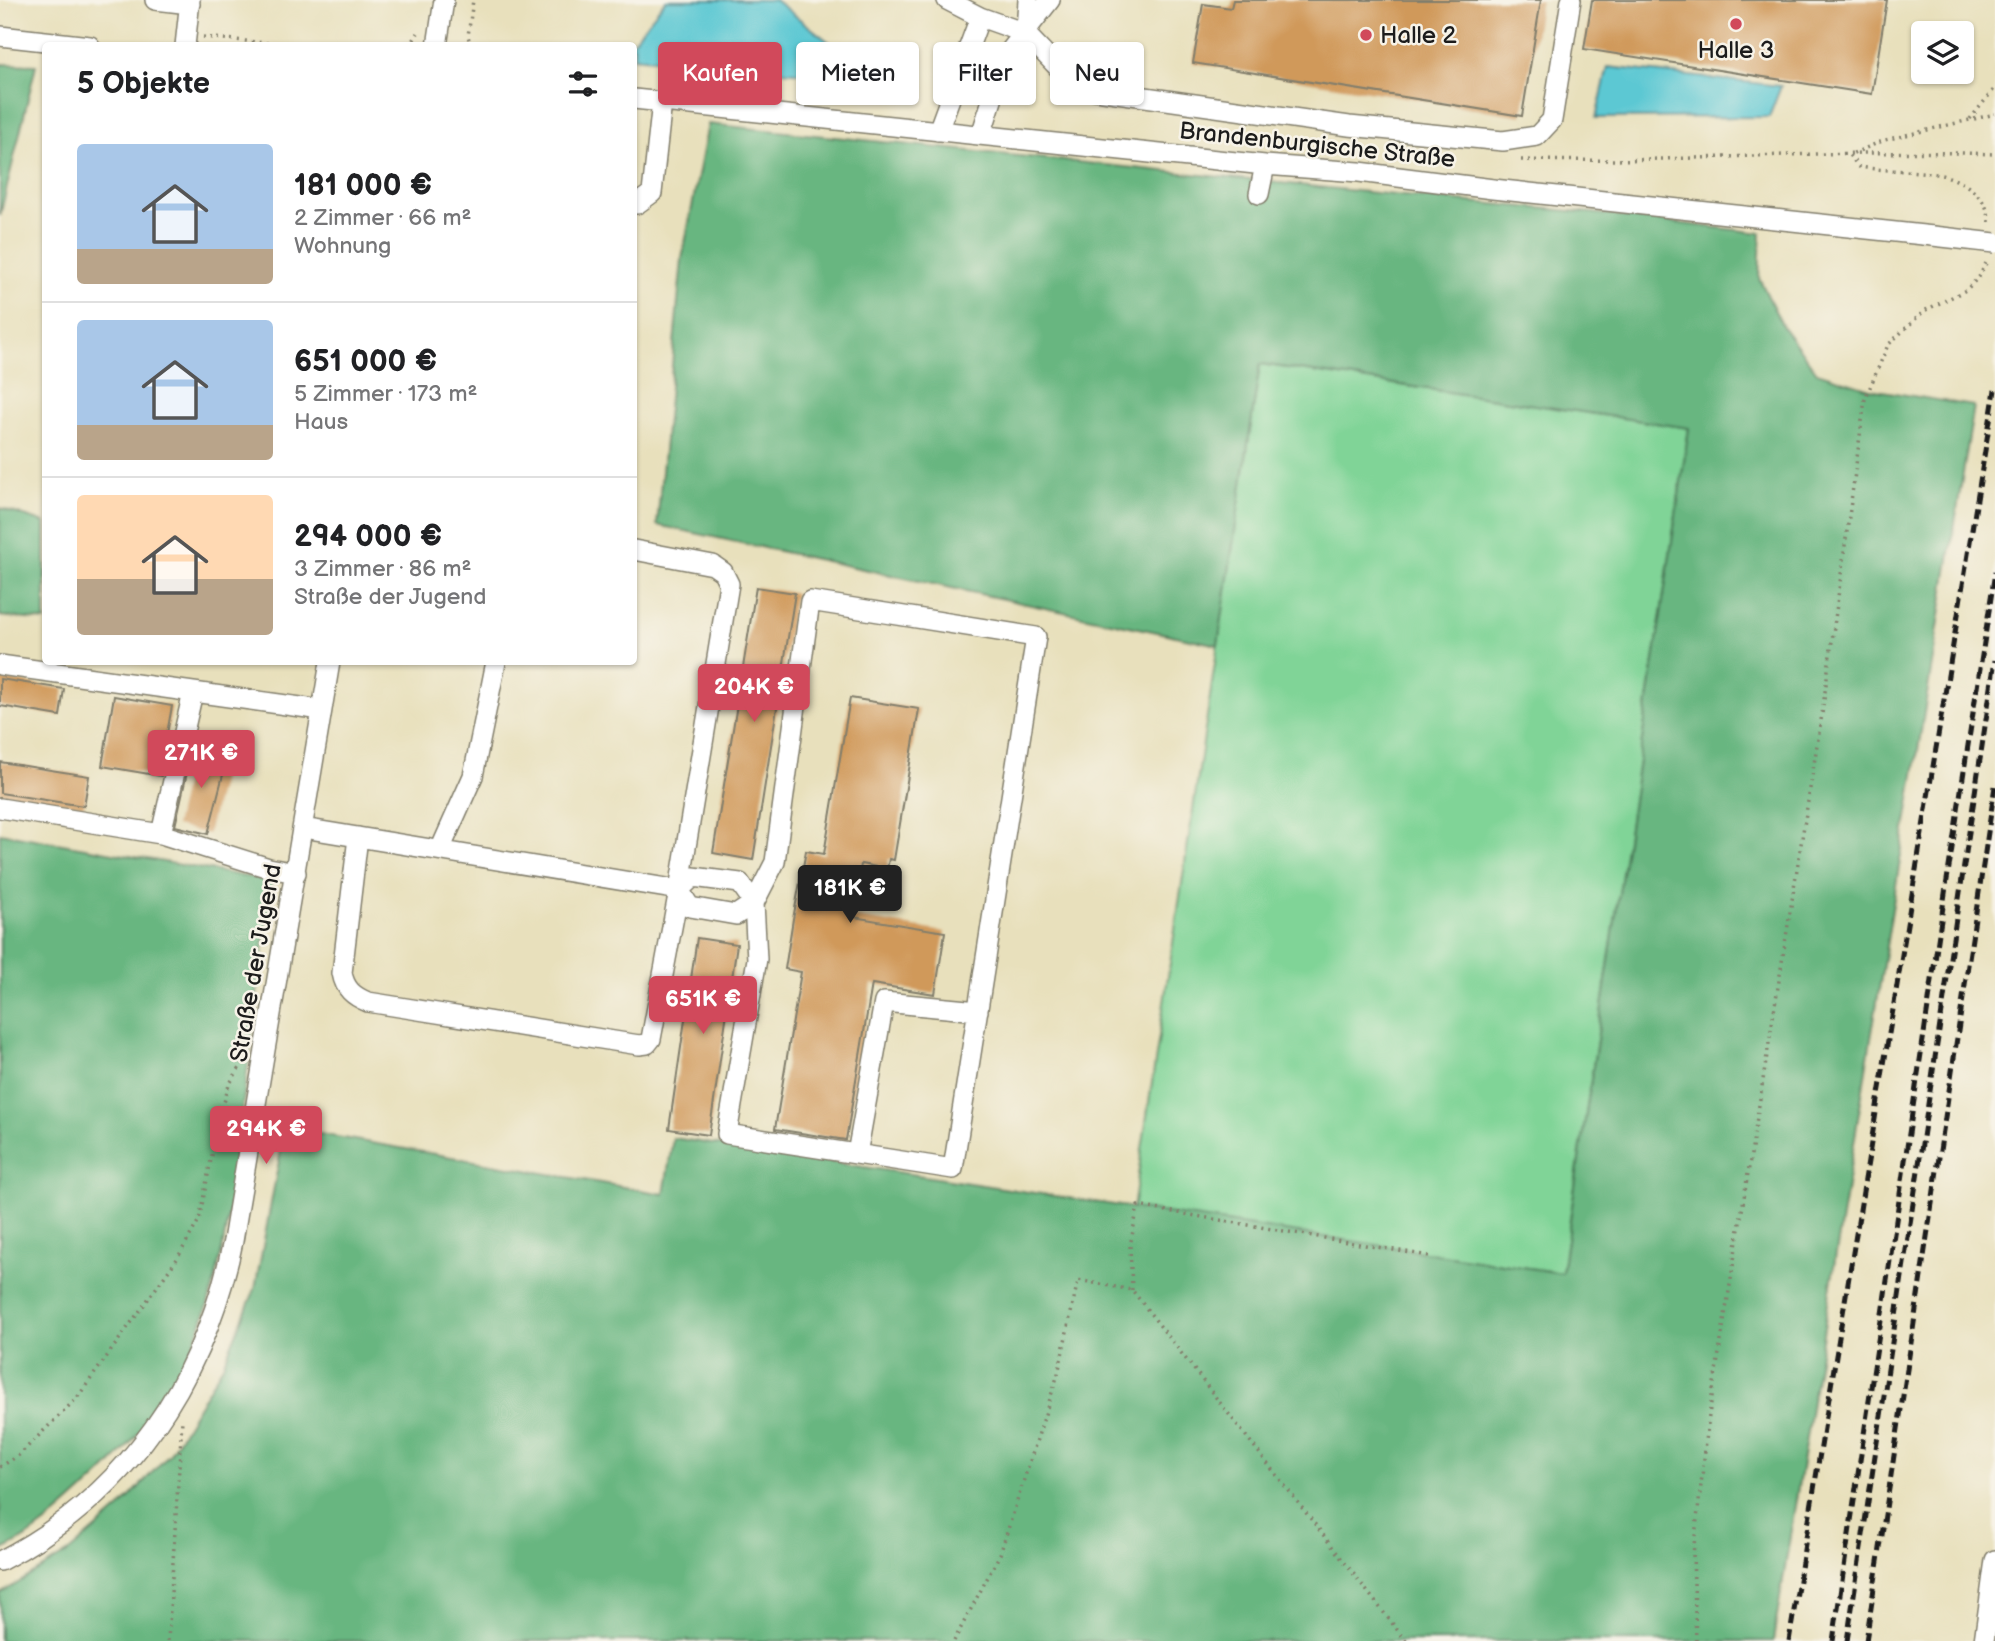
<!DOCTYPE html>
<html lang="de">
<meta charset="utf-8">
<style>
body{margin:0;font-family:"Balsamiq Sans",sans-serif;background:#f2f2f2;color:#202124;height:100vh;display:flex;flex-direction:column;font-size:26px;white-space:nowrap}
*{box-sizing:border-box;margin:0}
p{font-size:23px;color:#757577}
.icon{flex:none;width:38px;height:38px;fill:none;stroke:currentColor;stroke-width:2;stroke-linecap:round;stroke-linejoin:round}
.map{position:relative;flex:1;overflow:hidden}
.details{position:absolute;left:42px;top:42px;width:595px;height:623px;display:flex;flex-direction:column;background:#fff;border-radius:7px;box-shadow:0 2px 5px #0004}
.details>*{flex:none}
.top-card{position:absolute;left:658px;top:42px;width:665px;height:63px;display:flex;gap:14px}
.buttons{position:absolute;left:1911px;top:21px;display:grid;gap:14px}
.buttons a{display:grid;place-items:center;width:63px;height:63px;border-radius:7px;background:#fff;box-shadow:0 2px 5px #0004;font-size:35px}
.price{position:absolute;translate:-50% -60px;padding:0 16px;border-radius:7px;background:#d1495b;color:#fff;font-size:23px;line-height:46px;filter:drop-shadow(0 2px 4px #0008)}
.price::after{content:'';position:absolute;left:50%;top:42px;width:21px;height:16px;margin-left:-10px;background:inherit;clip-path:polygon(0 0,100% 0,50% 100%)}
.price.active{background:#222;color:#fff}
ul{padding:0;list-style:none}
li{display:flex;align-items:center;gap:21px;height:175px;padding:0 35px}
li+li{border-top:2px solid #e0e0e0}
li span{display:grid;place-items:center;flex:none;width:196px;height:140px;border-radius:7px;color:#555}
li>.icon{margin-inline-start:auto}
span .icon{width:84px;height:84px;fill:#fffc;stroke-width:1}
li b{font-size:30px}
h2{display:flex;justify-content:space-between;align-items:center;height:84px;padding:0 35px;font-size:30px}
.tag{padding:0 24px;border-radius:7px;background:#fff;box-shadow:0 2px 5px #0004;font-size:24px;line-height:63px}
.tag.active{background:#d1495b;color:#fff}
.map>svg:first-child{display:block}
.green{fill:#80d497;stroke:#4e785a;stroke-width:2}
.forest{fill:#68b680;stroke:#42694e;stroke-width:2}
.water{fill:#5cc8d3;stroke:#3c7278;stroke-width:2}
.building{fill:#d0995a}
.lines{fill:none;stroke-linecap:round;stroke-linejoin:round}
.minor-casing{stroke:#827e6c;stroke-width:22}
.path{stroke:#827e6c;stroke-width:3.5;stroke-dasharray:2 5;stroke-linecap:butt}
.minor{stroke:#fff;stroke-width:19}
.rail{stroke:#1c1c1c;stroke-width:5;stroke-dasharray:10 5;stroke-linecap:butt}
.minor-bridge-casing{stroke:#827e6c;stroke-width:22;stroke-linecap:butt}
.minor-bridge{stroke:#fff;stroke-width:19}
.poi-dot{fill:#d1495b;stroke:#f7f3e8;stroke-width:2.5}
.labels{text-anchor:middle;dominant-baseline:central;stroke-width:5;stroke-linejoin:round;paint-order:stroke}
.poi-label{font-size:24px;fill:#1c1c1c;stroke:#f7f3e8;text-anchor:start}
.street-label{font-size:24px;fill:#1c1c1c;stroke:#f7f3e8}
</style>
<div class="map">
<svg width="1995" height="1641" viewBox="0 0 1995 1641">
<rect width="100%" height="100%" fill="#f7f3e8"/>
<filter id="ink" filterUnits="userSpaceOnUse"><feTurbulence type="fractalNoise" baseFrequency=".0143" numOctaves="2"/><feDisplacementMap in="SourceGraphic" scale="14" xChannelSelector="R" yChannelSelector="G"/><feConvolveMatrix kernelMatrix="1 2 1 2 8 2 1 2 1" color-interpolation-filters="sRGB"/></filter>
<filter id="wash" filterUnits="userSpaceOnUse"><feTurbulence type="fractalNoise" baseFrequency=".00686" numOctaves="4" result="noise"/><feDisplacementMap in="SourceGraphic" scale="28" xChannelSelector="R" yChannelSelector="G"/><feGaussianBlur stdDeviation="1.57" result="paint"/><feColorMatrix in="noise" values="0 0 0 0 0 0 0 0 0 0 0 0 0 0 0 0 0 1.4 0 .05"/><feComposite in="paint" operator="in"/></filter>
<g filter="url(#wash)">
<rect width="100%" height="100%" fill="#e8e0bc"/>
<path class="green" d="M 1260,364 L 1689,428 L 1562,1273 L 1133,1209 Z"/>
<path class="forest" d="M 0,64 L 36,65 L 0,216 Z
M 708,124 L 1405,196 L 1593,213 L 1761,233 L 1759,278 L 1783,327 L 1817,372 L 1870,389 L 1974,406 L 1773,1641 L 0,1641 L 0,1594 L 69,1552 L 120,1508 L 170,1453 L 222,1367 L 255,1289 L 285,1128 L 664,1194 L 673,1138 L 1562,1273 L 1689,428 L 1260,364 L 1218,645 L 657,525 L 682,259 Z
M 0,508 L 45,523 L 45,621 L 0,616 Z
M 0,833 L 272,881 C 262,960 252,1039 241,1118 C 231,1200 223,1285 186,1360 C 162,1409 125,1453 85,1489 C 60,1512 32,1538 0,1551 Z"/>
<path class="water" d="M 666,0 L 775,0 L 878,80 L 634,57 L 634,46 L 630,45 Z
M 1608,67 L 1781,86 L 1769,117 L 1596,118 Z"/>
<g id="blocks">
<path class="building" d="M 1233,0 L 1541,0 L 1522,116 L 1193,63 L 1203,4 L 1231,8 Z
M 1592,0 L 1887,0 L 1872,94 L 1584,49 Z
M 756,587 L 795,593 L 753,860 L 713,853 Z
M 0,679 L 64,689 L 60,716 L 0,706 Z
M 114,696 L 172,706 L 166,739 L 170,740 L 161,776 L 102,766 Z
M 850,698 L 919,709 L 894,860 L 889,859 L 887,869 L 861,864 L 853,917 L 945,932 L 935,994 L 872,984 L 846,1140 L 775,1129 L 801,972 L 785,969 L 793,919 L 806,851 L 824,854 Z
M 193,746 L 228,755 L 208,834 L 175,826 Z
M 0,762 L 89,776 L 84,806 L 0,793 Z
M 697,938 L 737,944 L 709,1135 L 669,1129 Z"/>
</g>
</g>
<g filter="url(#ink)">
<use href="#blocks" fill-opacity="0" stroke="#827e6c" stroke-width="2"/>
<g class="lines">
<g class="minor-casing">
<path id="minor" d="M 155,0 L 190,4
M 947,0 L 980,17 L 1025,33 L 1072,82 L 1096,90 L 1349,126 L 1503,141 L 1537,136 L 1552,120 L 1571,0
M 1026,32 L 1028,0
M 0,36 L 90,46
M 185,46 L 190,0
M 437,46 L 444,0
M 634,99 L 1265,165 L 1359,172 L 1493,189 L 1933,236
M 938,131 L 980,17
M 981,135 L 1006,56 L 1050,0
M 1259,194 L 1265,165
M 634,204 L 637,204 L 652,193 L 662,102
M 810,601 L 1036,637 L 953,1169 L 727,1134 L 757,959 L 754,903 L 775,862 Z
M 0,665 L 322,710
M 0,808 L 161,834 L 269,868 L 296,873
M 303,828 L 679,890 L 690,907 L 736,915 L 754,903 L 740,883 L 693,877 L 679,890
M 161,834 L 193,692
M 358,837 L 342,973 C 345,989 353,996 368,1002 L 639,1045 L 647,1044 L 651,1039 L 679,890 L 729,584 L 723,572 L 713,565 L 634,550
M 440,850 L 473,776 L 496,662
M 857,1154 L 884,1002 L 978,1011
M 0,1561 C 127,1496 205,1379 233,1241 L 330,662
M 1984,1641 L 1995,1560"/>
</g>
<path class="path" d="M 203,37 L 299,46
M 410,46 L 418,33
M 471,46 L 468,36 L 473,0
M 1970,119 L 1995,88
M 1521,160 C 1679,163 1837,148 1995,154
M 1989,222 C 1990,196 1959,177 1936,174 C 1911,170 1885,171 1859,167 L 1849,155 L 1885,140 L 1995,114
M 1132,1290 L 1130,1246 L 1138,1206 L 1429,1256
M 0,1467 L 19,1455 L 77,1398 L 177,1259 L 199,1220 L 219,1120 L 229,1085 L 243,1062
M 168,1641 L 182,1420
M 954,1641 L 1000,1554 L 1058,1374 L 1078,1280 L 1132,1290 L 1406,1641
M 1696,1641 L 1693,1554 L 1709,1415 L 1822,714 L 1865,399 L 1888,345 L 1924,311 L 1966,290 L 1979,277 L 1987,261"/>
<use href="#minor" class="minor"/>
<path class="rail" d="M 1789,1641 L 1995,390
M 1833,1641 L 1947,880 L 1995,572
M 1847,1641 L 1995,660
M 1866,1641 L 1995,786"/>
<g class="minor-bridge-casing">
<path id="minor-bridge" d="M 1933,236 L 1995,243"/>
</g>
<use href="#minor-bridge" class="minor-bridge"/>
</g>
</g>
<g class="poi-dot">
<circle cx="1736" cy="24" r="7"/>
<circle cx="1366" cy="35" r="7"/>
</g>
<g class="labels">
<g class="poi-label">
<text x="1380" y="35">Halle 2</text>
<text x="1736" y="50" text-anchor="middle">Halle 3</text>
</g>
<g class="street-label">
<text transform="translate(1317 145) rotate(6)">Brandenburgische Straße</text>
<text transform="translate(256 963) rotate(-80)">Straße der Jugend</text>
</g>
</g>
</svg>
<div class="buttons">
<a><svg class="icon" aria-label="layers" viewBox="0 0 24 24"><path d="M12 4l9 5-9 5-9-5zM3 14l9 5 9-5"/></svg></a>
</div>
<b class="price" style="left:754px;top:724px">204K €</b>
<b class="price" style="left:201px;top:790px">271K €</b>
<b class="price active" style="left:850px;top:925px">181K €</b>
<b class="price" style="left:703px;top:1036px">651K €</b>
<b class="price" style="left:266px;top:1166px">294K €</b>
<div class="top-card">
<a class="tag active">Kaufen</a>
<a class="tag">Mieten</a>
<a class="tag">Filter</a>
<a class="tag">Neu</a>
</div>
<section class="details">
<h2>5 Objekte<svg class="icon" aria-label="filters" viewBox="0 0 24 24"><path d="M4 7h16M4 17h16"/><circle cx="9" cy="7" r="2"/><circle cx="15" cy="17" r="2"/></svg></h2>
<ul>
<li><span style="background:linear-gradient(#a9c7e8 75%,#b9a48a 0)"><svg class="icon" aria-label="home" viewBox="0 0 24 24"><path d="M3 11l9-7 9 7M6 9v11h12V9"/></svg></span><div><b>181 000 €</b><p>2 Zimmer · 66 m²</p><p>Wohnung</p></div></li>
<li><span style="background:linear-gradient(#a9c7e8 75%,#b9a48a 0)"><svg class="icon" aria-label="home" viewBox="0 0 24 24"><path d="M3 11l9-7 9 7M6 9v11h12V9"/></svg></span><div><b>651 000 €</b><p>5 Zimmer · 173 m²</p><p>Haus</p></div></li>
<li><span style="background:linear-gradient(#ffd9b3 60%,#b9a48a 0)"><svg class="icon" aria-label="home" viewBox="0 0 24 24"><path d="M3 11l9-7 9 7M6 9v11h12V9"/></svg></span><div><b>294 000 €</b><p>3 Zimmer · 86 m²</p><p>Straße der Jugend</p></div></li>
</ul>
</section>
</div>
